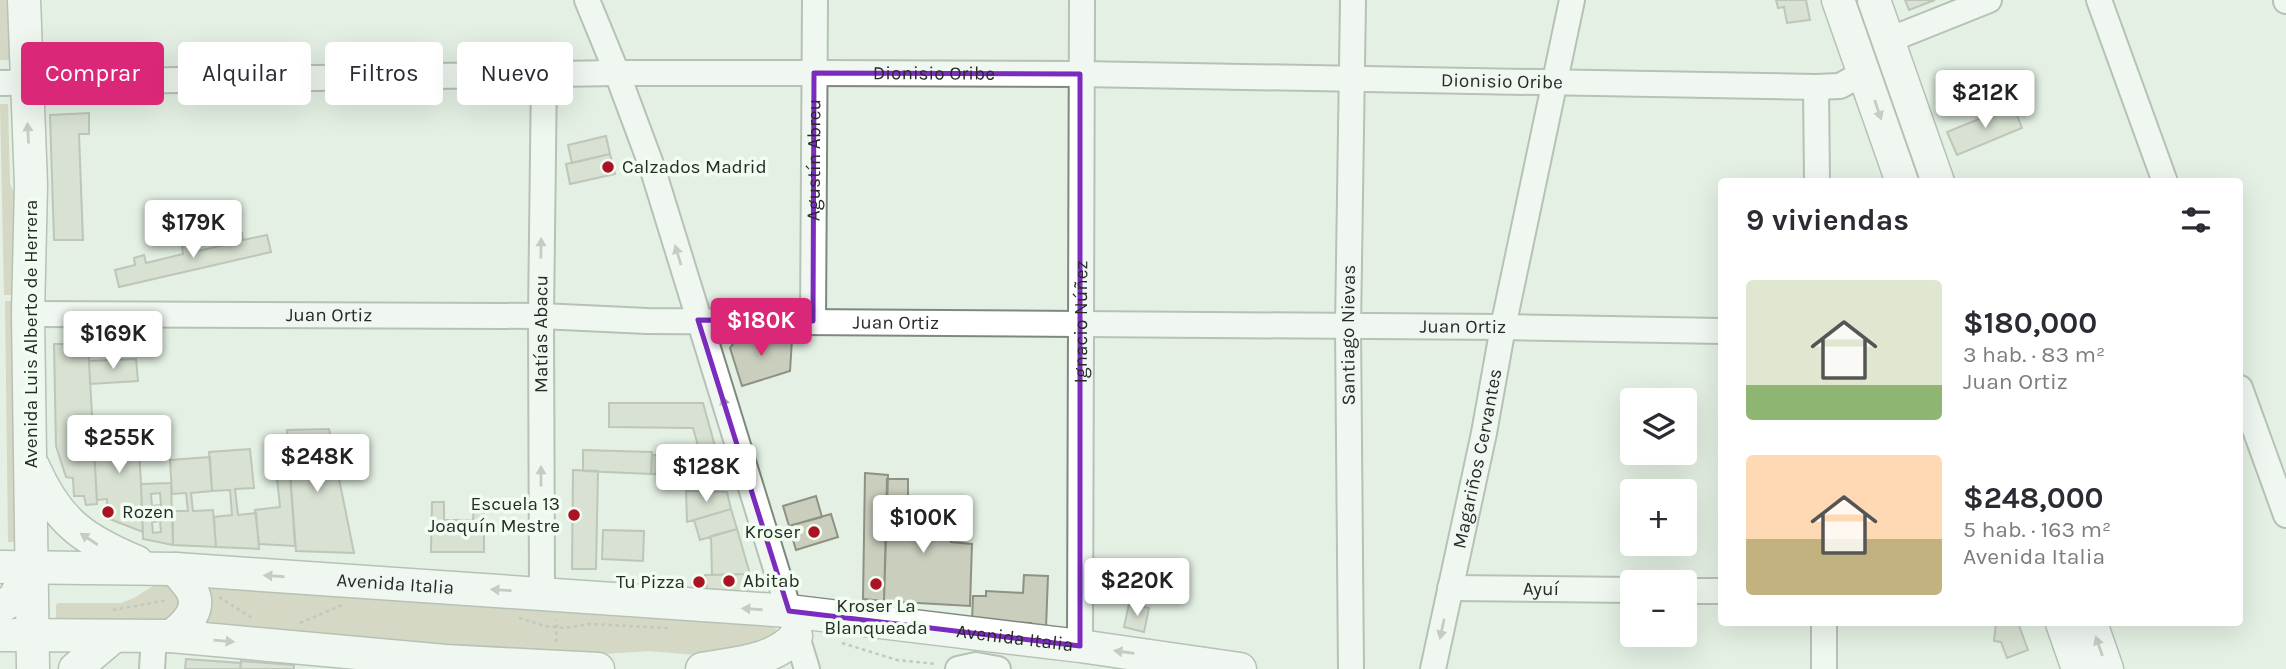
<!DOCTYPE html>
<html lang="es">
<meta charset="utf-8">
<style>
body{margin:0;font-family:Karla,sans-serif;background:#f2f2f3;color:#2b2b33;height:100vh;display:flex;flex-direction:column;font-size:26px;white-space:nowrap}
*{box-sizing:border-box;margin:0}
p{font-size:23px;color:#7c7c81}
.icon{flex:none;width:38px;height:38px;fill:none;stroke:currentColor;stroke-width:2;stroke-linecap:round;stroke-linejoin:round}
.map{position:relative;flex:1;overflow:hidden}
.drawer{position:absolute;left:1718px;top:178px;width:525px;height:448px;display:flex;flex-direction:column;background:#fff;border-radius:7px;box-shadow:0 7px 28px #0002}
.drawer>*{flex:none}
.banner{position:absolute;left:21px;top:42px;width:665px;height:63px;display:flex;gap:14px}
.controls{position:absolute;left:1620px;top:388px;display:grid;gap:14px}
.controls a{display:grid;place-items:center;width:77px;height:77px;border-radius:7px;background:#fff;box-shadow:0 7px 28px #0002;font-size:35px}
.price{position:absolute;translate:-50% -60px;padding:0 16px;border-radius:7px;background:#fff;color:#222;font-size:23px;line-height:46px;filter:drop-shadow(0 2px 4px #0008)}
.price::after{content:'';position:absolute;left:50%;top:42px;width:21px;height:16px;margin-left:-10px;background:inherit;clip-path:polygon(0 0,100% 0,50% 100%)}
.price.selected{background:#db2777;color:#fff}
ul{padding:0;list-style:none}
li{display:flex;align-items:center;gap:21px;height:175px;padding:0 28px}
li span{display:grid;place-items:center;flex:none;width:196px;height:140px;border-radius:7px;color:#555}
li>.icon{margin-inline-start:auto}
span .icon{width:84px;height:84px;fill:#fffc;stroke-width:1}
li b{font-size:30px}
h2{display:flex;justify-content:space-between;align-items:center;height:84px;padding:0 28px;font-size:30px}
.chip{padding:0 24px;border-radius:7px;background:#fff;box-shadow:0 7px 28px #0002;font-size:24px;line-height:63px}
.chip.selected{background:#db2777;color:#fff}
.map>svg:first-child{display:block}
.green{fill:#c2bb9d}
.building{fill:#c9cebd;stroke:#8e9283;stroke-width:2;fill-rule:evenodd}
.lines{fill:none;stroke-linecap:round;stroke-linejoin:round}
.minor-casing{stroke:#7e897d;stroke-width:28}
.major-casing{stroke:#7e897d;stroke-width:35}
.path{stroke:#929c92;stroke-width:2.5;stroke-dasharray:3.5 3.5;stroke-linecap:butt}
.minor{stroke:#fff;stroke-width:24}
.major{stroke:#fff;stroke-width:32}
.oneway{fill:#9da09d}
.marked{fill:none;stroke:#7b2cbf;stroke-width:5;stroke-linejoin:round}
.poi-dot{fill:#a91323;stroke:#f1fdf0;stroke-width:2.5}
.labels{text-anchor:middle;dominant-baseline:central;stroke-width:7;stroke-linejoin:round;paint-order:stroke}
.street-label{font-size:19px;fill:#262b26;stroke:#f1fdf0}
.poi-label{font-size:19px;fill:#262b26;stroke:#f1fdf0;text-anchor:start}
</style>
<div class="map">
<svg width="2286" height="669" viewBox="0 0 2286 669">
<rect width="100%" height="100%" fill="#e3f0e3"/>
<path class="green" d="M 0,0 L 13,0 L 15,60 L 0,60 Z
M 1851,0 L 1859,0 L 1924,182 L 1914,182 Z
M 0,104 L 8,104 L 10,183 L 18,204 L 18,295 L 4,295 Z
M 5,301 L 18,301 L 21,542 L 8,542 Z
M 156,584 L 170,585 L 185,599 L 175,621 L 56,622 L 56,605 L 58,603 L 121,603 L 134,598 Z
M 206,587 L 636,618 L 771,626 L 779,631 L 782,638 L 709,656 L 649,651 L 589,655 L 204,626 Z"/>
<path class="building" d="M 1776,0 L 1806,0 L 1810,20 L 1787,23 L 1784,7 L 1778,8 Z
M 1905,0 L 1935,0 L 1909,10 Z
M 2013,105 L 2022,128 L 1957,155 L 1947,132 Z
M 89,113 L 89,134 L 79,134 L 83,240 L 54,240 L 50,115 Z
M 606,136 L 610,154 L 572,163 L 568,145 Z
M 610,154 L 615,174 L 570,184 L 566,164 Z
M 242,233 L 243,240 L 267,235 L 271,252 L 119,287 L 115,270 L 135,265 L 134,258 L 144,255 L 146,263 L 183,254 L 182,246 L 193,244 L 194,252 L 233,243 L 231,235 Z
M 743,335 L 758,335 L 758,339 L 792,339 L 790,371 L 742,386 L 730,348 L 736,340 Z
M 54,344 L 88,344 L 97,504 L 86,505 L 84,496 L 74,496 L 73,478 L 66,477 L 56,446 Z
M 136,359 L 138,381 L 90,384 L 89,361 Z
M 609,403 L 703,403 L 723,475 L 651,474 L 652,455 L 701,456 L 693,428 L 609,427 Z
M 138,429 L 141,484 L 143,532 L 107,518 L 107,499 L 97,500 L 93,431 Z
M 329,429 L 354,553 L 296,551 L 287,430 Z
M 250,449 L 254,488 L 235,489 L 238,515 L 256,513 L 259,549 L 216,547 L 214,517 L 232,515 L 230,490 L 212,491 L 209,452 Z
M 583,450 L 652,452 L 651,474 L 583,471 Z
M 210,457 L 212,491 L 191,493 L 193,511 L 213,510 L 216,547 L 173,545 L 173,511 L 188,511 L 186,493 L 172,494 L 170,460 Z
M 573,470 L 598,471 L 596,569 L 572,569 Z
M 865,473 L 888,475 L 884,601 L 863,599 Z
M 290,475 L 295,546 L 259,544 L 255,510 L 280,507 L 277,478 Z
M 887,479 L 908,479 L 908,504 L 929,504 L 930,520 L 950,520 L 951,542 L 972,544 L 970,606 L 884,601 Z
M 171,483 L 173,545 L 143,539 L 141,484 ZM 160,493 L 161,505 L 152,506 L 151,494 ZM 160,521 L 161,532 L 153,533 L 152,522 Z
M 686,491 L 727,492 L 731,509 L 687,522 Z
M 816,496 L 822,517 L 789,526 L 783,506 Z
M 432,502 L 444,502 L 444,520 L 473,520 L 474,503 L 484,503 L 484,552 L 431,552 Z
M 731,509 L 737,529 L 700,540 L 694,520 Z
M 831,514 L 838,537 L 796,550 L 789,526 Z
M 737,529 L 750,574 L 712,575 L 711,536 Z
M 603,530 L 644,531 L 643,561 L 602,559 Z
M 750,574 L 755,588 L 750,592 L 707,589 L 705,575 Z
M 1024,575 L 1048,576 L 1046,628 L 1030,627 L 1031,623 L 972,621 L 973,596 L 986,596 L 986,591 L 1023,593 Z
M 1129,604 L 1149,608 L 1144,632 L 1124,627 Z
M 1996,623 L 2018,623 L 2028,650 L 2007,658 L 2001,642 L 1994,641 Z
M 186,659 L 241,663 L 240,669 L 185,669 Z
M 241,661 L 294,665 L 294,669 L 240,669 Z"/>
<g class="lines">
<g class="minor-casing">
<g id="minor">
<path d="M 587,0 L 617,73 L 652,167 L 807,669"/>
<path d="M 2099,0 L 2165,182"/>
<path d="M 2286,0 L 2286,1"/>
<path d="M 1889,40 L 1989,0"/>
<path id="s1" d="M 0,83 L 617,73 L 814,73 L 1080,74 L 1816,87 L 1840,86 L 1865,72"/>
<path d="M 1816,87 L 1817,182"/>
<path id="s2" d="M 28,314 L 541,316 L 647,321 L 1503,327 L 1722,331"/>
<path id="s3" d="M 813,321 L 815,0"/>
<path d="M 2240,388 L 2286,515"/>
<path id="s4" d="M 1450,588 L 1633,590"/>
<path d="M 1685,591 L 1722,591"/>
<path id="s5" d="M 542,593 L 541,316 L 544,74"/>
<path d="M 1824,623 L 1824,669"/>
<path id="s6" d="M 1080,646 L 1082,0"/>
<path d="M 152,669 L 154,635"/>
<path d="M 958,669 L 976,665 L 998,669"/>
<path id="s7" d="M 1351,669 L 1348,327 L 1353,0"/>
<path id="s8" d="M 1433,669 L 1484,433 L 1503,327 L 1572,0"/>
</g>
</g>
<g class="major-casing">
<g id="major">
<path d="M 24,0 L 31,185 L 28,314 L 33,669"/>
<path d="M 1838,0 L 1902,182"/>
<path d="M 1874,0 L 1938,182"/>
<path d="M 34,468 C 58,522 84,540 137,562"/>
<path id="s9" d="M 0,567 L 176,569 L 789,611 L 1080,646 L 1240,669"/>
<path d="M 0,607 L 13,600 L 32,566"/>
<path d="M 2062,623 L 2078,669"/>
<path d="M 2091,623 L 2107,669"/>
<path d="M 0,635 L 171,636 L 445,661 L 598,669"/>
<path d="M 171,636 C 184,627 201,611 193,593 C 190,585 181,577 176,569"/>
<path d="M 75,669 L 113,637"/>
<path d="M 702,669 C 734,663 773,662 796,636"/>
</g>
</g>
<path class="path" d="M 219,597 L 252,618
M 113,610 L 168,600
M 519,618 L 545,626 L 564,628 L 590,624 L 669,628
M 300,623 L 342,605
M 556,642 L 557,620
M 842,643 L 897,660 L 937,664"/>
<use href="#minor" class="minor"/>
<use href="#major" class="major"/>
</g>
<defs><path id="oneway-solid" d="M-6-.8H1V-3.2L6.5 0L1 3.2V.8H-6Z" transform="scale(1.75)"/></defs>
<g class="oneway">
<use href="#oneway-solid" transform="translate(1878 110) rotate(71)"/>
<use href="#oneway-solid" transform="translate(28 133) rotate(-93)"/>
<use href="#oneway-solid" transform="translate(541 248) rotate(-89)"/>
<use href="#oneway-solid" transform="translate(678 255) rotate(-107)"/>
<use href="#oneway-solid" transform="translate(725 406) rotate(-107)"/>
<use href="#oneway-solid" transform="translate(541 476) rotate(-90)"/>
<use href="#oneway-solid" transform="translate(89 539) rotate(-147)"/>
<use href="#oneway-solid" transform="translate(274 576) rotate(-176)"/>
<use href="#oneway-solid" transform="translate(501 590) rotate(-176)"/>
<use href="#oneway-solid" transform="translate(752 609) rotate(-176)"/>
<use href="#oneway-solid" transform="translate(1442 629) rotate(102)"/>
<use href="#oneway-solid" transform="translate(224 641) rotate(5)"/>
<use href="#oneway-solid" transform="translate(2099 646) rotate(-109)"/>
<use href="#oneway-solid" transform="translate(1124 652) rotate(-172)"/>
</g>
<path d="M0 0H2286V669H0ZM 814,73 L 1080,74 L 1080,646 L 789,611 L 698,320 L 813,321 Z" fill="#e3f0e3" fill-opacity=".55" fill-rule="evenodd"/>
<path class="marked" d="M 814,73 L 1080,74 L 1080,646 L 789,611 L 698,320 L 813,321 Z"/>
<g class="poi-dot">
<circle cx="608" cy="167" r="7"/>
<circle cx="108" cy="512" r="7"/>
<circle cx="574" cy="515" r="7"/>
<circle cx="814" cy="532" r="7"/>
<circle cx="729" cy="581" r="7"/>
<circle cx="699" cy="582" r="7"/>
<circle cx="876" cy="584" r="7"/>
</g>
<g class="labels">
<g class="street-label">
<text stroke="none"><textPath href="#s1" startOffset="934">Dionisio Oribe</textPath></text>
<text stroke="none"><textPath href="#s1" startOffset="1502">Dionisio Oribe</textPath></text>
<text stroke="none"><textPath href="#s3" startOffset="161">Agustín Abreu</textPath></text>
<text stroke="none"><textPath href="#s2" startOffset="301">Juan Ortiz</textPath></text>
<text stroke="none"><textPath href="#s2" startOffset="868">Juan Ortiz</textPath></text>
<text stroke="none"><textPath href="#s6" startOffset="324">Ignacio Núñez</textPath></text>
<text stroke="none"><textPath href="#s2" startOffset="1435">Juan Ortiz</textPath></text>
<text transform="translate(31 334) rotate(-90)">Avenida Luis Alberto de Herrera</text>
<text stroke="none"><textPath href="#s5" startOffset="259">Matías Abacu</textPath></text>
<text stroke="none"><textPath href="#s7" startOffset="334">Santiago Nievas</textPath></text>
<text stroke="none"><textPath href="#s8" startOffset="215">Magariños Cervantes</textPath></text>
<text stroke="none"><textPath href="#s9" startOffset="396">Avenida Italia</textPath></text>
<text stroke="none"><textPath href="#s4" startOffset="91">Ayuí</textPath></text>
<text stroke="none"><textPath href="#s9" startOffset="1018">Avenida Italia</textPath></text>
</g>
<g class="poi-label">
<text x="622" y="167">Calzados Madrid</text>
<text x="560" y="504" text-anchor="end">Escuela 13<tspan x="560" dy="22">Joaquín Mestre</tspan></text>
<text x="122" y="512">Rozen</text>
<text x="800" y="532" text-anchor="end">Kroser</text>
<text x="743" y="581">Abitab</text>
<text x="685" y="582" text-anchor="end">Tu Pizza</text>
<text x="876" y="606" text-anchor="middle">Kroser La<tspan x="876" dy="22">Blanqueada</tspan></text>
</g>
</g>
</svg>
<div class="controls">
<a><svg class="icon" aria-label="layers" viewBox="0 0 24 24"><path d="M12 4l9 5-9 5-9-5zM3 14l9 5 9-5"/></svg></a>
<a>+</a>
<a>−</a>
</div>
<b class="price" style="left:1985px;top:130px">$212K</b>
<b class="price" style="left:193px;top:260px">$179K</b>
<b class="price selected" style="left:761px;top:358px">$180K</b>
<b class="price" style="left:113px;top:371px">$169K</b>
<b class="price" style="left:119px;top:475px">$255K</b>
<b class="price" style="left:317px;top:494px">$248K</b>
<b class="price" style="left:706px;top:504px">$128K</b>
<b class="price" style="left:923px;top:555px">$100K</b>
<b class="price" style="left:1137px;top:618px">$220K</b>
<div class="banner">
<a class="chip selected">Comprar</a>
<a class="chip">Alquilar</a>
<a class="chip">Filtros</a>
<a class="chip">Nuevo</a>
</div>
<section class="drawer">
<h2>9 viviendas<svg class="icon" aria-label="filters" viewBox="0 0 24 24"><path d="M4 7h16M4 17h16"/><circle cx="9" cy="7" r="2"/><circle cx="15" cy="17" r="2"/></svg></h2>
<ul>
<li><span style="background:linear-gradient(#dfe7d0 75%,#8fb573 0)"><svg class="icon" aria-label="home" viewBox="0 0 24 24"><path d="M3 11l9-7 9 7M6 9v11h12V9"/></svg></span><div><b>$180,000</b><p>3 hab. · 83 m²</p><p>Juan Ortiz</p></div></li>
<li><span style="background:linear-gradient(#ffd9b3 60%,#c2b280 0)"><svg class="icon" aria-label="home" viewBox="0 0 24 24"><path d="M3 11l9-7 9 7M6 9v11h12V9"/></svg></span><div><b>$248,000</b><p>5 hab. · 163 m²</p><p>Avenida Italia</p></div></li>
</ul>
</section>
</div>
